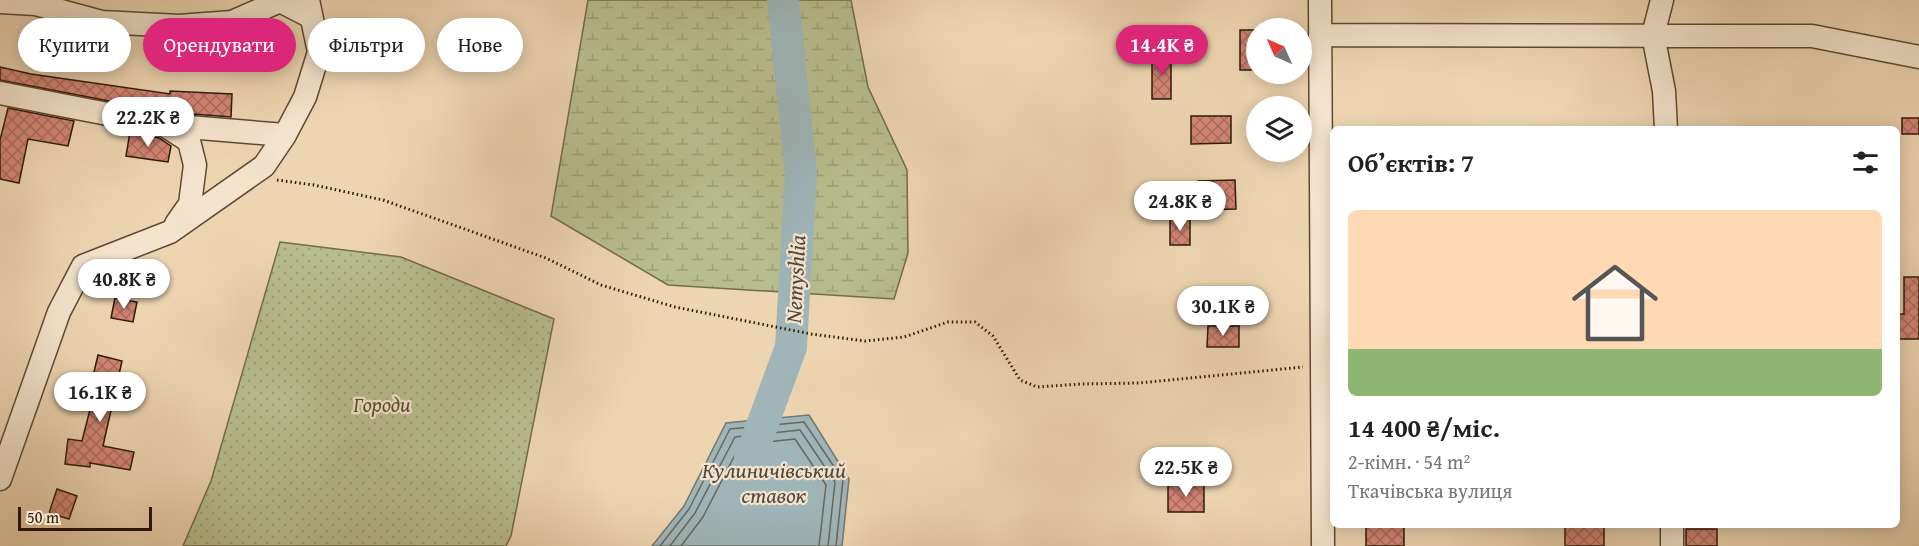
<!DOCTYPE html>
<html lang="uk">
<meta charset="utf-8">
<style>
body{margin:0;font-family:"Gentium Book Plus",serif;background:#f2f2f2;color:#222;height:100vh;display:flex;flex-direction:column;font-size:22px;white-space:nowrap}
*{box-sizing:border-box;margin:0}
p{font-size:20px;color:#767676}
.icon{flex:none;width:33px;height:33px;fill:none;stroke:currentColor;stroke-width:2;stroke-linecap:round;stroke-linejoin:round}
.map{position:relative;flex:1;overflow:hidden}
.panel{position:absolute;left:1330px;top:126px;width:570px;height:402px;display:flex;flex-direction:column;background:#fff;border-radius:9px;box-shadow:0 3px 15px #0003}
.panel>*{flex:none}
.top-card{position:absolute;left:18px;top:18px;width:570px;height:54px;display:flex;gap:12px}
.needle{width:39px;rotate:315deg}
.controls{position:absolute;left:1246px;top:18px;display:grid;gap:12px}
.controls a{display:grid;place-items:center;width:66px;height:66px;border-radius:50%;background:#fff;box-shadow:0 3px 15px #0003;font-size:30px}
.scale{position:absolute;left:18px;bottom:15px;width:134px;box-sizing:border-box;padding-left:6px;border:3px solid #2e1a06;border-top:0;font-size:16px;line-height:21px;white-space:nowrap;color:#2e1a06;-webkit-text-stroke:4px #f4e4cd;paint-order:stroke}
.price{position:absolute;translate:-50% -51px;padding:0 14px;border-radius:21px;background:#fff;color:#222;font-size:20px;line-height:39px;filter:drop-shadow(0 2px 3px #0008)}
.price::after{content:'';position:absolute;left:50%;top:36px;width:18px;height:14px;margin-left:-9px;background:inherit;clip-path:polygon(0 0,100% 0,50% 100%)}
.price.selected{background:#db2777;color:#fff}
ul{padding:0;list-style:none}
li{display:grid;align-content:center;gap:12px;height:318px;padding:0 18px}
li span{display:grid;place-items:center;height:186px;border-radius:9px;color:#555}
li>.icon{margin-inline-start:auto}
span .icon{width:108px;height:108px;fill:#fffc;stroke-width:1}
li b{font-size:26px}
h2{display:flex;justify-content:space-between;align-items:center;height:72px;padding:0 18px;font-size:26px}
.tag{padding:0 21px;border-radius:27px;background:#fff;box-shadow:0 3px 15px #0003;font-size:21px;line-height:54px}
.tag.selected{background:#db2777;color:#fff}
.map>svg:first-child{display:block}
.wetland{fill:url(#wetland-marsh);stroke:#736c4a;stroke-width:1.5}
.park{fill:url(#park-dots);stroke:#736c4a;stroke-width:1.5}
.water{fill:#9fb5b8;stroke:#727771;stroke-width:1.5}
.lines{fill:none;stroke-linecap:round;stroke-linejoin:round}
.shore{stroke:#66685f;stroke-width:1.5}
.river{stroke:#9fb5b8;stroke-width:32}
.building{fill:url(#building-cross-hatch);stroke:#2e1a06;stroke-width:1.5}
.minor-casing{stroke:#5e4931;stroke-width:25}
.path{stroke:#2e1a06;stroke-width:3;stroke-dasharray:1.5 3;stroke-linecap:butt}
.minor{stroke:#f4e4cd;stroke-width:22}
.labels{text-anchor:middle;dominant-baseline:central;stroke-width:4.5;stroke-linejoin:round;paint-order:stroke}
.park-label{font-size:21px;font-style:italic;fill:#574b2e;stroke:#f4e4cd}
.water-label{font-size:22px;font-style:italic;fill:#50483b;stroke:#f4e4cd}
</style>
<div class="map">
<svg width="1919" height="546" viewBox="0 0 1919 546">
<defs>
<pattern id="wetland-marsh" width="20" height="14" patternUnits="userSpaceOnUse" patternTransform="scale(1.5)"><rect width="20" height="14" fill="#b8bd8d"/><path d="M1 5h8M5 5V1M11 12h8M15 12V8" fill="none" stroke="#9ea278"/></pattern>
<pattern id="park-dots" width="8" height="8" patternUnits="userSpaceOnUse" patternTransform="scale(1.5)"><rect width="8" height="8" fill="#b8bd8d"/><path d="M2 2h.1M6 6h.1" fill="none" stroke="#9ea278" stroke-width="1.8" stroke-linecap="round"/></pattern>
<pattern id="building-cross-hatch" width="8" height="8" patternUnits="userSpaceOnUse" patternTransform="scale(1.5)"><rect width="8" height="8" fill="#d38575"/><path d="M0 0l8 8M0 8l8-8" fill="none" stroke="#ac6c5e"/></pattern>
</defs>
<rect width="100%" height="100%" fill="#eed5b2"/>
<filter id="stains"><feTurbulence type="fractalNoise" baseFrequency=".00333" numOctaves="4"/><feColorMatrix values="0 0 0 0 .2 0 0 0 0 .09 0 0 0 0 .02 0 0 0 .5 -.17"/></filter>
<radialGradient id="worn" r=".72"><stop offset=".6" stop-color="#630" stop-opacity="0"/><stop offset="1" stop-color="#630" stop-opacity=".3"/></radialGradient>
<path class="wetland" d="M 588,0 L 851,0 L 868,87 L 907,170 L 908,253 L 894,299 L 668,285 L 551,216 Z"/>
<path class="park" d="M 280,242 L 401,257 L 554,319 L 511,536 L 506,546 L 183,546 L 211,481 Z"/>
<path class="water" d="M 809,415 L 849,479 L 842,546 L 652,546 L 684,506 L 726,423 Z"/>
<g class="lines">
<path class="shore" d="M 660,546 L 689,509 L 730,429 L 804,422 L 843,480 L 836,546
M 670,546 L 695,513 L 735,437 L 800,430 L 835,482 L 828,546
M 681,546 L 703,517 L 740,445 L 795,439 L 826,485 L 819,546"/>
<path class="river" d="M 750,458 L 791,347 L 801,173 L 783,0"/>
</g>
<path class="building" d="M 1240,30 L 1257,30 L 1257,70 L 1240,70 Z
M 1152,53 L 1171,53 L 1171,99 L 1152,99 Z
M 0,67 L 31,74 L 170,94 L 170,91 L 232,94 L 231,117 L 166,112 L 0,80 Z
M 8,108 L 74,121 L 68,146 L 28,139 L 19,183 L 0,179 L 0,140 Z
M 1191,116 L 1231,116 L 1231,143 L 1191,144 Z
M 1902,118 L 1919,118 L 1919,134 L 1902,134 Z
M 130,132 L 159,138 L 171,146 L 168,162 L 126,156 Z
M 1235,180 L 1236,209 L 1198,210 L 1198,181 Z
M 1170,218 L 1190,218 L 1190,245 L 1170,245 Z
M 1904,277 L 1919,277 L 1919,339 L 1898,339 L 1898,314 L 1904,314 Z
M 115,298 L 137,302 L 133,322 L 111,318 Z
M 1208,326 L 1239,326 L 1239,347 L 1207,347 Z
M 98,355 L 122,361 L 103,446 L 134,452 L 130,470 L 90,463 L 90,467 L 65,464 L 68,439 L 82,441 L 98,378 L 93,376 Z
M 1168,484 L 1204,484 L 1204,512 L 1168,512 Z
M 57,489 L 77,496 L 69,519 L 49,513 Z
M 1366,525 L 1404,525 L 1404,546 L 1366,546 Z
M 1565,525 L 1604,525 L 1604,546 L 1565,546 Z
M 1686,529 L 1717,529 L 1717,546 L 1686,546 Z"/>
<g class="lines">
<g class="minor-casing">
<path id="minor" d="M 1320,0 L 1323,546
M 1662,0 L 1653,35 L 1664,91 L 1666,129
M 0,2 L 35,4 L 102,22 L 179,26 L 232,22 L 280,1 L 311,17
M 1320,35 L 1812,36 L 1919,57
M 0,93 L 164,125 L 285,135
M 164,125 L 189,141 L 195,165 L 190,204 L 176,224
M 0,479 L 59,312 L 83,266 L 170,232 L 264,166 L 285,135 L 305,97 L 319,52 L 308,0
M 1672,525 L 1672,546"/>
</g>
<path class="path" d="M 277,180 L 314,185 L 383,200 L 546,258 L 601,285 L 675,307 L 811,334 L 865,341 L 904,337 L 948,322 L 975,322 L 993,336 L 1020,380 L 1037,387 L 1081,384 L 1139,383 L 1303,367"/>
<use href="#minor" class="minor"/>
</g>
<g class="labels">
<g class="park-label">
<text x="382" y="404">Городи</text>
</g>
<g class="water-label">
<text transform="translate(795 279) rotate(-87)">Nemyshlia</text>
<text x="774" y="470">Кулиничівський<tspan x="774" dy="25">ставок</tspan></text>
</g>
</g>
<rect width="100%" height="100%" filter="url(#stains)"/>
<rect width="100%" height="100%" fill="url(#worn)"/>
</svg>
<div class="controls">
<a><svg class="needle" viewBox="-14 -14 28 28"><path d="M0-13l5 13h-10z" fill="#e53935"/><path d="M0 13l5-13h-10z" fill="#767676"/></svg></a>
<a><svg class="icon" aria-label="layers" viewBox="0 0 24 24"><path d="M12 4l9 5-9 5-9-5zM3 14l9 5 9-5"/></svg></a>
</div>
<div class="scale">50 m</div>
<b class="price selected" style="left:1162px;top:76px">14.4K ₴</b>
<b class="price" style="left:148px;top:148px">22.2K ₴</b>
<b class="price" style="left:1180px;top:232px">24.8K ₴</b>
<b class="price" style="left:124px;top:310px">40.8K ₴</b>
<b class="price" style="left:1223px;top:337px">30.1K ₴</b>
<b class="price" style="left:100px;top:423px">16.1K ₴</b>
<b class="price" style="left:1186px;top:498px">22.5K ₴</b>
<div class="top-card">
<a class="tag">Купити</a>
<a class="tag selected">Орендувати</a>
<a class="tag">Фільтри</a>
<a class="tag">Нове</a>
</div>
<section class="panel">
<h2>Об’єктів: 7<svg class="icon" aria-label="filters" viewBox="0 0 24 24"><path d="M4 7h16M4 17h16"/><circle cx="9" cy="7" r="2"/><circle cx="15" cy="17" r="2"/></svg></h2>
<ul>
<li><span style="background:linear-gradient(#ffd9b3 75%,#8fb573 0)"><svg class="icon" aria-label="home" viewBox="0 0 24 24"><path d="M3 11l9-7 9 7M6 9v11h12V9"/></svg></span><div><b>14 400 ₴/міс.</b><p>2-кімн. · 54 m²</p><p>Ткачівська вулиця</p></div></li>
</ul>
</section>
</div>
